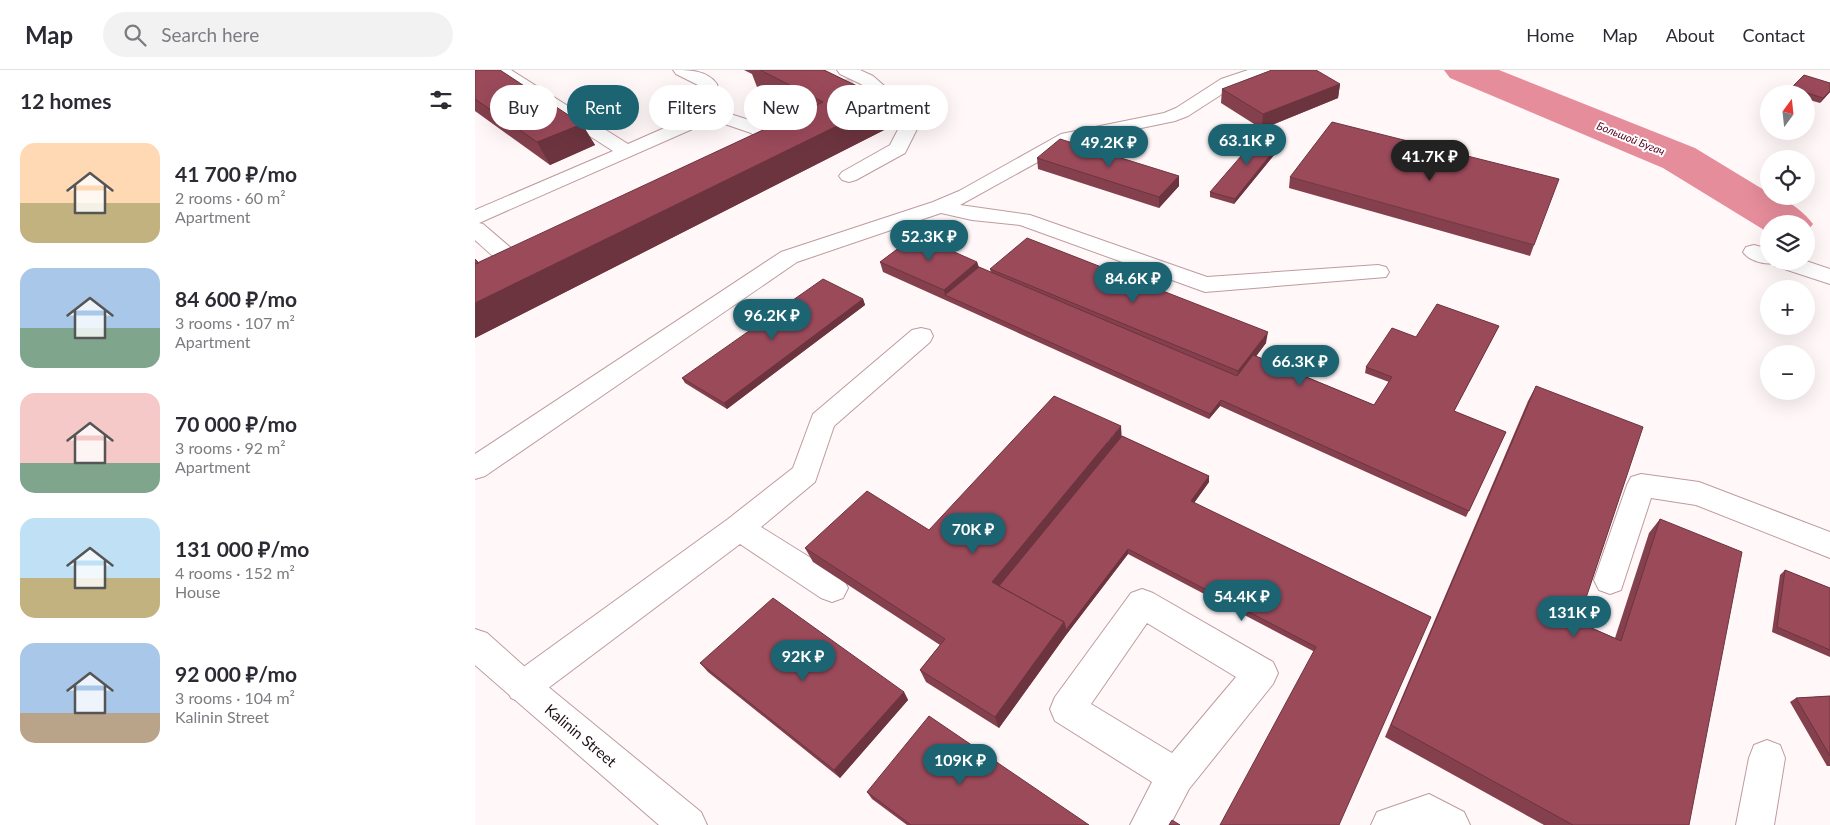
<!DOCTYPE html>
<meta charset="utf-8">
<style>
body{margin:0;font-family:Lato,sans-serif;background:#f2f2f3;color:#2b2b33;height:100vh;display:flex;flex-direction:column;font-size:19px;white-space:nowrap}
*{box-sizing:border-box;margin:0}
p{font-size:16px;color:#7c7c81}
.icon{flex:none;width:28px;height:28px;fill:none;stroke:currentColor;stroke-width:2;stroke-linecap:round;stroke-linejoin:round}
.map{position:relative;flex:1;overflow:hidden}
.details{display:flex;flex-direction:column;background:#fff;width:475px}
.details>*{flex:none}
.top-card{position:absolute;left:15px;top:15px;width:475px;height:45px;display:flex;gap:10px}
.needle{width:32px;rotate:15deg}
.controls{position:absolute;left:1285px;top:15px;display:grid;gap:10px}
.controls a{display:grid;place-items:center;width:55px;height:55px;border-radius:50%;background:#fff;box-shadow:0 5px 20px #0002;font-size:25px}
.price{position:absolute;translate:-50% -42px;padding:0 11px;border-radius:18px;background:#1d6473;color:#fff;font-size:16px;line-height:32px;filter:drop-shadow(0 1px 2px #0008)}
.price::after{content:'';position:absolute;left:50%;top:30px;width:15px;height:11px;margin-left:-8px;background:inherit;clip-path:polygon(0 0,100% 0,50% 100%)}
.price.current{background:#222;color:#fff}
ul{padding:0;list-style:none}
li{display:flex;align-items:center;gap:15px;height:125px;padding:0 20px}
li span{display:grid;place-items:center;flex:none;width:140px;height:100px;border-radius:15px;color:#555}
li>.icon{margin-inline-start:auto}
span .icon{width:60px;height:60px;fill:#fffc;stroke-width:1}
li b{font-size:21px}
h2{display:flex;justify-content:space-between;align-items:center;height:60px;padding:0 20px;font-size:21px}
.pill{padding:0 18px;border-radius:22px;background:#fff;box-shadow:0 5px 20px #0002;font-size:18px;line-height:45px}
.pill.current{background:#1d6473;color:#fff}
header{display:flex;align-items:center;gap:30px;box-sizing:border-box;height:70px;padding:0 25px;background:#fff;border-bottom:1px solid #e1e1e2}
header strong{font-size:24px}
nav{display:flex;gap:28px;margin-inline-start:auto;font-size:18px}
.search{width:350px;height:45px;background:#f2f2f3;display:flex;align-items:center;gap:12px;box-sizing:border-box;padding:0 18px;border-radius:28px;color:#7c7c81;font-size:19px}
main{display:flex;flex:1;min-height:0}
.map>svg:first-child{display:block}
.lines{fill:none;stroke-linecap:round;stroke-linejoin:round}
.river{fill:#e68d9b;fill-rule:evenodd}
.minor-tunnel{stroke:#ddd4d6;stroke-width:19;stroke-dasharray:19 10;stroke-linecap:butt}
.minor-casing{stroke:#be9b9f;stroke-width:2}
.major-casing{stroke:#be9b9f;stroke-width:2}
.minor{fill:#fff;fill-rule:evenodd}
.major{fill:#fff;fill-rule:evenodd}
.wall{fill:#85404d}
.shaded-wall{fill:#6c343f}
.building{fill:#9b4a5a;stroke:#6c343f}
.labels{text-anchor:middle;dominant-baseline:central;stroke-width:4;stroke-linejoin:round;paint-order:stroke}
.far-water-label{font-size:11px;font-style:italic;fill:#560520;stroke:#fff}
.near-street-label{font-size:15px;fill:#1e1113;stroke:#fff}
</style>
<header>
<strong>Map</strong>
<div class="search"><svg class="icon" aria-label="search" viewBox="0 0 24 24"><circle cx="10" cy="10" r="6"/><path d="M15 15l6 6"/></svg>Search here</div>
<nav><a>Home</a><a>Map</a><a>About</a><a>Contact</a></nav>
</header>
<main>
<section class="details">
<h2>12 homes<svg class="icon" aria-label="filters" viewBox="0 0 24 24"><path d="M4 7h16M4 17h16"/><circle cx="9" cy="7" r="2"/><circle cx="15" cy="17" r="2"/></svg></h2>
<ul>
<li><span style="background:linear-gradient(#ffd9b3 60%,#c2b280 0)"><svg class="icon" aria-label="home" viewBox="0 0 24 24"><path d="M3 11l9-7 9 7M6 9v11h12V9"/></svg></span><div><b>41 700 ₽/mo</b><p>2 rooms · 60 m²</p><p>Apartment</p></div></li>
<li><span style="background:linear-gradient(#a9c7e8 60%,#7fa58c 0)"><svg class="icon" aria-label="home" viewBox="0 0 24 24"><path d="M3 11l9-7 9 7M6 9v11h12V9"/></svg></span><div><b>84 600 ₽/mo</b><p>3 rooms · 107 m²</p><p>Apartment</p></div></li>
<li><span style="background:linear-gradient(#f6c9c9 70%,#7fa58c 0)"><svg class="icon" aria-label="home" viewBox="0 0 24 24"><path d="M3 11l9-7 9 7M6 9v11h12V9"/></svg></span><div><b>70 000 ₽/mo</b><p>3 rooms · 92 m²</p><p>Apartment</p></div></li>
<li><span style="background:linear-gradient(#bfe0f5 60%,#c2b280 0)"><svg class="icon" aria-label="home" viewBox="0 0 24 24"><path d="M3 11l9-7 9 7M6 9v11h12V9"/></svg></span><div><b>131 000 ₽/mo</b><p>4 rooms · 152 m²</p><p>House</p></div></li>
<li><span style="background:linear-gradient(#a9c7e8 70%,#b9a48a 0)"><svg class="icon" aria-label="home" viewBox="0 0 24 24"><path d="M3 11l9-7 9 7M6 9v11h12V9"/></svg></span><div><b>92 000 ₽/mo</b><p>3 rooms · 104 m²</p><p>Kalinin Street</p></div></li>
</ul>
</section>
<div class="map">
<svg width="1355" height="755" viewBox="0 0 1355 755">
<rect width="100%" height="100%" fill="#fff7f8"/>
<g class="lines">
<path class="river" d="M 969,0 L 1024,0 L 1220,78 L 1294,123 L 1294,126 C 1310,126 1329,142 1338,154 L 1331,163 L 1331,154 L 1294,154 L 1294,163 L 1188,98 L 975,8 Z"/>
<path class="minor-tunnel" d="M 283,59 L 392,10"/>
<g class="minor-casing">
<path id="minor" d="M 15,0 L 36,0 L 153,74 L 228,41 L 225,16 L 201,4 L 198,0 C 214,0 232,0 242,14 L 246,41 L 290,55 L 311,73 C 303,84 296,90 282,87 L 279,83 L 290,74 L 276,63 L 238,50 L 4,153 L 8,154 L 50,190 L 59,188 L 67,190 L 70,195 C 52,223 15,183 0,170 L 0,140 L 138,81 L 18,4 Z
M 362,0 L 385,0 L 398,6 L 447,49 L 430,83 L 381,110 L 374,112 L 367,110 L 364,106 L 367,102 L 415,75 L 428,50 L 386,14 L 365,4 Z
M 773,0 L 799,0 L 796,4 L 758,17 L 713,46 L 700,51 L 599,72 L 485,135 L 555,145 L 732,207 L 903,195 L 911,197 L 914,202 L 911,207 L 730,222 L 545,155 L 497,150 L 466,143 L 322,192 L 10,406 L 0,409 L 0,384 L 306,182 L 458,132 L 484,121 L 586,64 L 689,43 L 701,38 L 746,9 Z
M 1279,175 L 1294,179 L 1294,191 L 1331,191 L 1355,199 L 1355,214 L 1300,196 L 1298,193 C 1289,195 1273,190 1268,182 L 1271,177 Z
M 446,258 L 455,260 L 458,266 L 455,272 L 359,356 L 340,412 L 286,457 L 368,508 L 373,518 L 368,528 L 357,532 L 346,528 L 265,474 L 60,628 L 48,633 L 36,628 L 31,617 L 36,606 L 253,449 L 318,398 L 338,344 L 437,260 Z
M 1166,404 L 1224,412 L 1355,462 L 1355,488 L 1221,435 L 1176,428 L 1146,520 L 1135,524 L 1124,520 L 1119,510 L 1152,415 L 1156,407 Z
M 667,519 L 678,523 L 798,592 L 803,603 L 798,614 L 714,719 L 695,755 L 655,755 L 677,712 L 580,651 L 575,639 L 580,627 L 656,523 ZM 672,553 L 761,607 L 697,683 L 616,634 Z
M 1292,670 L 1305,675 L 1310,688 L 1299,755 L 1261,755 L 1274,688 L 1279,675 Z
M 954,724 L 989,742 L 995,755 L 896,755 L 902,742 Z"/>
</g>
<g class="major-casing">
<path id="major" d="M 0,559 L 12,563 L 60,606 L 226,742 L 232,755 L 184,755 L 0,595 Z"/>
</g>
<use href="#minor" class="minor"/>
<use href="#major" class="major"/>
</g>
<path class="wall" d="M 0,0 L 107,54 L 120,75 L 75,95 L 0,41 Z
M 269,0 L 349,0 L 413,31 L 419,55 L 0,268 L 0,189 L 4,193 L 327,42 L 282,17 L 277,4 Z
M 865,14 L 863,28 L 787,59 L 746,33 L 747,19 Z
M 1316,18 L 1355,22 L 1345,33 L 1331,29 L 1331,24 L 1316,24 L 1313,23 Z
M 808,74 L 759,134 L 735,127 L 735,122 Z
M 562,88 L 704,106 L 704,116 L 684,138 L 563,99 Z
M 815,107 L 1059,175 L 1055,186 L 814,118 Z
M 405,192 L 502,192 L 504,197 L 516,203 L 515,199 L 791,273 L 781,286 L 899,335 L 914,312 L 890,303 L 891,297 L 941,267 L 1024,256 L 979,341 L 1031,362 L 991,447 L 745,336 L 734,349 L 408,202 Z
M 388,229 L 390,235 L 252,339 L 210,313 L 207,308 Z
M 1061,316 L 1103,552 L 1140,568 L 1174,463 L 1185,449 L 1214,755 L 1069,755 L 910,667 L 1053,331 Z
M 647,366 L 734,406 L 734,412 L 719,433 L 956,547 L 838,581 L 653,484 L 591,565 L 524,658 L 451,612 L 445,600 L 465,575 L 338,492 L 330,478 L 454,460 Z
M 1310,500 L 1355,518 L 1355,587 L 1297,562 L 1305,505 Z
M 225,593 L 429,622 L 433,630 L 365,708 L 233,602 Z
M 1355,626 L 1355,696 L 1352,696 L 1315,632 L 1321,628 Z
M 392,722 L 614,755 L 432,755 L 397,729 Z"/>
<path class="shaded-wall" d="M 865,14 L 863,28 L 787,59 L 788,44 Z
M 1355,21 L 1355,22 L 1345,33 L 1348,28 Z
M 413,31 L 419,55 L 0,268 L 0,233 Z
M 107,54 L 120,75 L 75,95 L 62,72 Z
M 809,68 L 808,74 L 759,134 L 760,129 Z
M 704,106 L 704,116 L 684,138 L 684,127 Z
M 502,192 L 505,203 L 470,225 L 469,220 Z
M 388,229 L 390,235 L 252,339 L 249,333 Z
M 793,262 L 791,273 L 762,312 L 763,301 Z
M 746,330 L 745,336 L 734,349 L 735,344 Z
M 646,356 L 647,371 L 520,521 L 517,512 Z
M 734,406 L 734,412 L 716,437 L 716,431 Z
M 653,479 L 653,484 L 591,565 L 524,658 L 520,647 L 589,552 Z
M 429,622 L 433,630 L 365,708 L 359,700 Z"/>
<path class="building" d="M 0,0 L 25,0 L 107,54 L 62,72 L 0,29 Z
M 285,0 L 349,0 L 413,31 L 0,233 L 0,194 L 348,32 Z
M 797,0 L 841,0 L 865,14 L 788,44 L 747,19 Z
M 1329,5 L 1355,13 L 1355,21 L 1348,28 L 1316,18 Z
M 857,52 L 1084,109 L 1059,175 L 815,107 Z
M 786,63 L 809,68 L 760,129 L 735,122 Z
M 585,69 L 704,106 L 684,127 L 562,88 Z
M 441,165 L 502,192 L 469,220 L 405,192 Z
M 552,168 L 793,262 L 763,301 L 515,199 Z
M 0,189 L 4,193 L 0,194 Z
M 504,197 L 762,306 L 778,285 L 899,335 L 917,307 L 891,297 L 917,258 L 941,267 L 962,234 L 1024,256 L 979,341 L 1031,362 L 994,441 L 746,330 L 735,344 L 470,225 Z
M 348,209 L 388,229 L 249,333 L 207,308 Z
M 1061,316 L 1168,357 L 1103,552 L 1146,571 L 1185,449 L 1267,482 L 1214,755 L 1098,755 L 916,655 Z
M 579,326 L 646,356 L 517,512 L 589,552 L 520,647 L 445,600 L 470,569 L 330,478 L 392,421 L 454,460 Z
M 647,366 L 734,406 L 716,431 L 956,547 L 864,755 L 745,755 L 841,577 L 653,479 L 591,560 L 589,552 L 524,516 Z
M 1310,500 L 1355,518 L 1355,580 L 1302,557 Z
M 298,528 L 429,622 L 359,700 L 225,593 Z
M 1355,626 L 1355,686 L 1321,628 Z
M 454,646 L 614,755 L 436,755 L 392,722 Z
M 697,750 L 705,755 L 694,755 Z"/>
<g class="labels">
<g class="far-water-label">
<text transform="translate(1156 68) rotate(22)">Большой Бугач</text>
</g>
<g class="near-street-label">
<text transform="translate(106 665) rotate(40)">Kalinin Street</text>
</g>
</g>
</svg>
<div class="controls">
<a><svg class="needle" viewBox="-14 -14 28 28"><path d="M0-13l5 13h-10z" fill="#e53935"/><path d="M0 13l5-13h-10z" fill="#7c7c81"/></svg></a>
<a><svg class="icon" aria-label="locate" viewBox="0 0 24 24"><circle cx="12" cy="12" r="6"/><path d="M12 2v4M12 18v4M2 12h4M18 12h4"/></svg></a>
<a><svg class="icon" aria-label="layers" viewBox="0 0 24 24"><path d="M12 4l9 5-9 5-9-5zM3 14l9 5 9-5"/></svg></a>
<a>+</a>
<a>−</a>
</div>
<b class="price" style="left:772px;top:96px">63.1K ₽</b>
<b class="price" style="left:634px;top:98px">49.2K ₽</b>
<b class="price current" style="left:955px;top:112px">41.7K ₽</b>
<b class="price" style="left:454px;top:192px">52.3K ₽</b>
<b class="price" style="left:658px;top:234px">84.6K ₽</b>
<b class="price" style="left:297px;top:271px">96.2K ₽</b>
<b class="price" style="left:825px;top:317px">66.3K ₽</b>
<b class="price" style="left:498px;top:485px">70K ₽</b>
<b class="price" style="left:767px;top:552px">54.4K ₽</b>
<b class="price" style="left:1099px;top:568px">131K ₽</b>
<b class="price" style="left:328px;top:612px">92K ₽</b>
<b class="price" style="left:485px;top:716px">109K ₽</b>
<div class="top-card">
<a class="pill">Buy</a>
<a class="pill current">Rent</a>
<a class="pill">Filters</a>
<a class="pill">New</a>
<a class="pill">Apartment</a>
</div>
</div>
</main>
